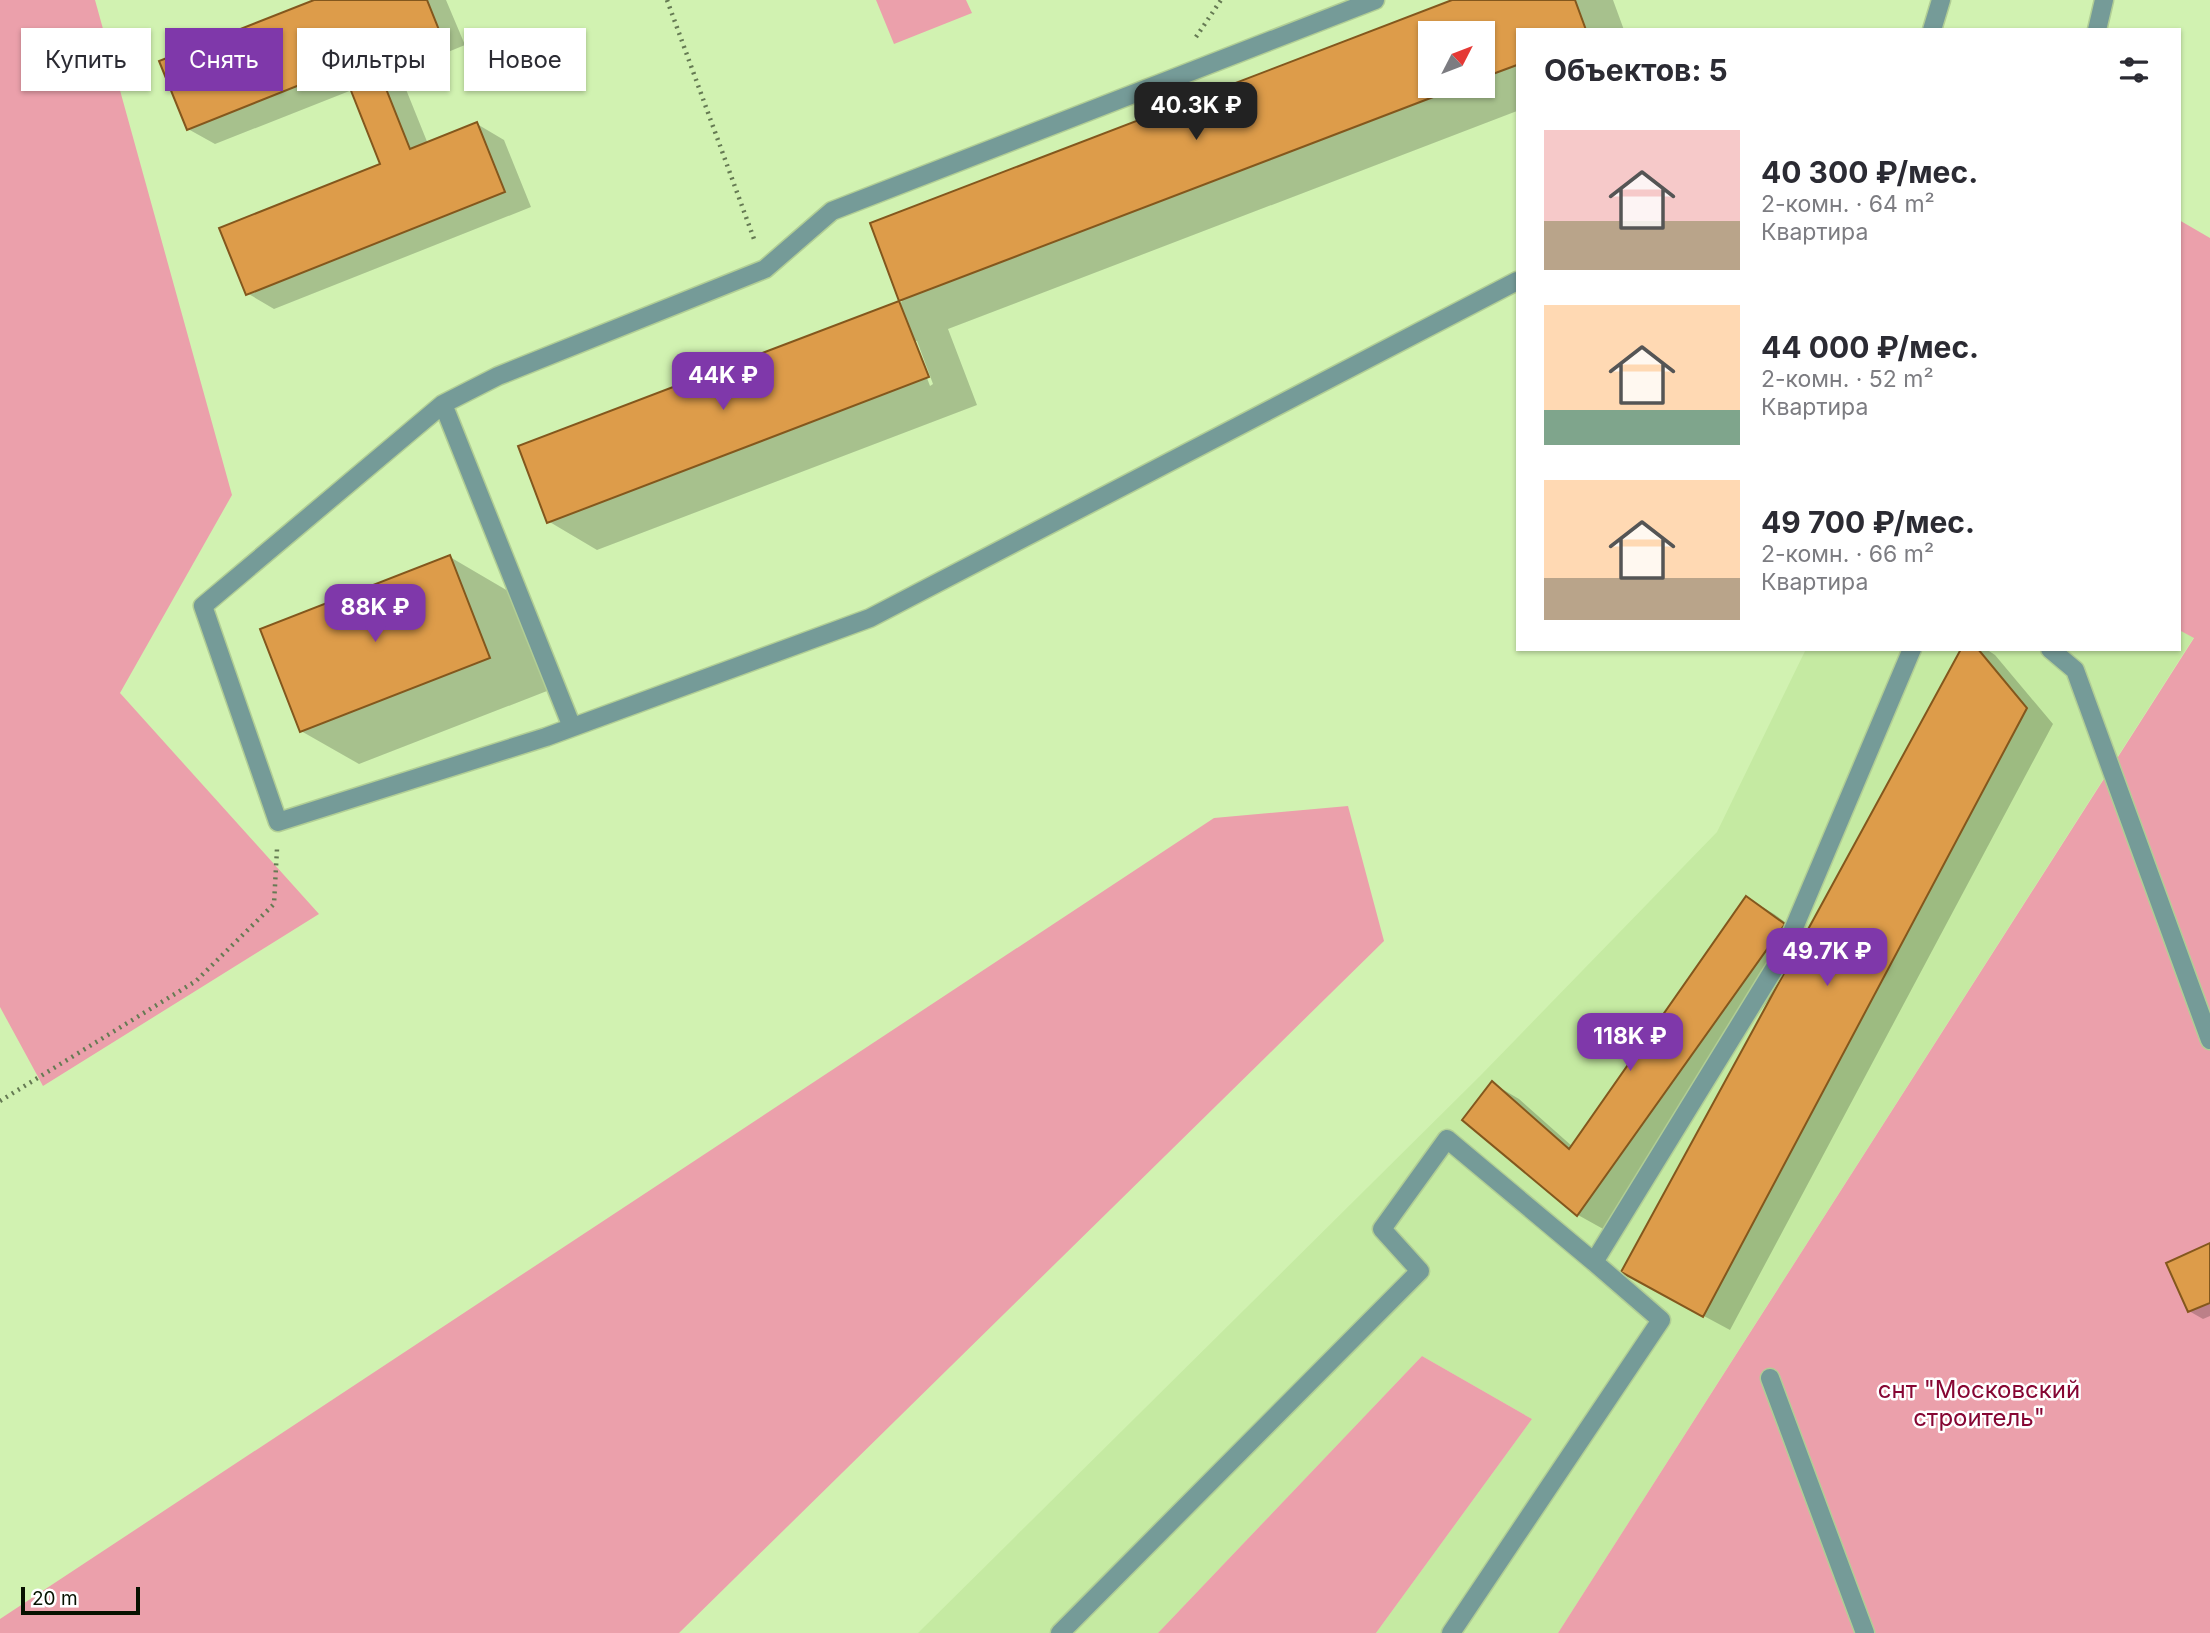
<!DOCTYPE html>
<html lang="ru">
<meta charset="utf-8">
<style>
body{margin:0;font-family:Inter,sans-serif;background:#f2f2f3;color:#2b2b33;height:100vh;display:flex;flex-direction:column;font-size:26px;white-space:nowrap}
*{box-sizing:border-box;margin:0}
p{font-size:23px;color:#7c7c81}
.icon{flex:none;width:38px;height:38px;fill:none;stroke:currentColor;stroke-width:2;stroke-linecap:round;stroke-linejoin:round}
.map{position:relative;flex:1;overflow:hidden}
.drawer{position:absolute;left:1516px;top:28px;width:665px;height:623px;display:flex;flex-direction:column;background:#fff;border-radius:0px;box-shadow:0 2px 5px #0004}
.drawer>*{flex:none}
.guide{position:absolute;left:21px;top:28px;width:665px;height:63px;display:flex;gap:14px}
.needle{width:46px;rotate:48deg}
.controls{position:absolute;left:1418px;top:21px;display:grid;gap:14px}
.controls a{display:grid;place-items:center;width:77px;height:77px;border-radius:0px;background:#fff;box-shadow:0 2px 5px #0004;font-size:35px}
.scale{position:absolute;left:21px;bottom:18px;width:119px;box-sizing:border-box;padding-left:7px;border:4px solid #071100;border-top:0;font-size:19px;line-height:24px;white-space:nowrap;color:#071100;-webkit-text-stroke:5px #fff;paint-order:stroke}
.price{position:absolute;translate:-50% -60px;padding:0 16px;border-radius:14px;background:#7f38aa;color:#fff;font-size:23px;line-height:46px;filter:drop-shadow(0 2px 4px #0008)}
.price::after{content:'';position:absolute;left:50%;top:42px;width:21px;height:16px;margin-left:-10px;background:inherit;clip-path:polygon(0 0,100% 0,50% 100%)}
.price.current{background:#222;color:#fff}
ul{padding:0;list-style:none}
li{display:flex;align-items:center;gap:21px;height:175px;padding:0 28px}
li span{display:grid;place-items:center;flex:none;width:196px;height:140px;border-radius:0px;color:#555}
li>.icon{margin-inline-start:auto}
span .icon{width:84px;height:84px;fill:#fffc;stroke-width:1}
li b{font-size:30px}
h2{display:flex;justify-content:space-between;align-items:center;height:84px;padding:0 28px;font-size:30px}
.pill{padding:0 24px;border-radius:0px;background:#fff;box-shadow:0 2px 5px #0004;font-size:24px;line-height:63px}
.pill.current{background:#7f38aa;color:#fff}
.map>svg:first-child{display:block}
.built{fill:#c5eaa2}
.green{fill:#eba0ab}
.shadow{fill:#0003;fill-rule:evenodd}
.building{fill:#dd9c4a;stroke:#83571d;stroke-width:2}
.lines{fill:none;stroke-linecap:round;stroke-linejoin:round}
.lane-casing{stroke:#b1ce95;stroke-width:21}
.path{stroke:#657a53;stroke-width:4.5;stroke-dasharray:2 5;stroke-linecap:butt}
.lane{stroke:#759b98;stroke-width:18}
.labels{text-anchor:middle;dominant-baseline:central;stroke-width:5;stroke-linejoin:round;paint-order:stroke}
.park-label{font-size:24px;fill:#860633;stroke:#fff}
</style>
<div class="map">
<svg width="2210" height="1633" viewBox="0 0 2210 1633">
<rect width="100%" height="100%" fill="#d1f2b1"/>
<path class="built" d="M 2179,630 L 2194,637 L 1558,1633 L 1376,1633 L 1532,1419 L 1422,1356 L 1158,1633 L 918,1633 L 1480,1076 L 1717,832 L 1806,649 L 2179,649 Z"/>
<path class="green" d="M 0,0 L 95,0 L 232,495 L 120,693 L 319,914 L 43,1086 L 0,1007 Z
M 876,0 L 966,0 L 972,13 L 894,44 Z
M 2179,220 L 2210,238 L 2210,1633 L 1558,1633 L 2194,638 L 2179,630 Z
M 1348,806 L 1384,941 L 679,1633 L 0,1633 L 0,1619 L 1214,818 Z
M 1422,1356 L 1532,1419 L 1376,1633 L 1158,1633 Z"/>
<path class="shadow" d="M 319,0 L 446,0 L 465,45 L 399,72 L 428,144 L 477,124 L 504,140 L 531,207 L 274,309 L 247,293 L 382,165 L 352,90 L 215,144 L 188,129 Z
M 1457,0 L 1613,0 L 1624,30 L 1517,30 L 1517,111 L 948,329 L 977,405 L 597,550 L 548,521 L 520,447 L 902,302 L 872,224 ZM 1430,33 L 1482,33 L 1482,86 L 1430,86 ZM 913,341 L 917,341 L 933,384 L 930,386 Z
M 450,557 L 508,591 L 547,691 L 359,764 L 301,731 Z
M 1963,649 L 1986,649 L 1995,655 L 2053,724 L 1730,1330 L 1650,1287 L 1771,1001 L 1769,999 L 1605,1230 L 1578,1215 L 1464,1120 L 1492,1083 L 1519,1099 L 1573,1147 L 1747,898 L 1774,914 L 1806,937 Z
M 2210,1245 L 2210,1316 L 2203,1319 L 2189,1311 Z"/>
<path class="building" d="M 314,0 L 427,0 L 439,30 L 373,56 L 410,149 L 477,122 L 505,192 L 246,295 L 219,228 L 380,164 L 342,68 L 187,130 L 159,61 Z
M 1452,0 L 1575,0 L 1586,30 L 1517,30 L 1517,65 L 1482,78 L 1482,33 L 1430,33 L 1430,86 L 1462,86 L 899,301 L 870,223 Z
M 899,301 L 929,377 L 547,523 L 518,446 Z
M 450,555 L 490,658 L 300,732 L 260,629 Z
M 1961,649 L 1978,649 L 2027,708 L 1703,1317 L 1621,1272 Z
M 1746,896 L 1785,924 L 1577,1216 L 1462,1120 L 1492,1081 L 1569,1149 Z
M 2210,1243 L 2210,1303 L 2188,1312 L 2166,1263 Z"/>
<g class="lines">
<g class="lane-casing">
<path id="lane" d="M 1375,0 L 832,211 L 765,269 L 498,376 L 443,404 L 203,606 L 278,822 L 546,737 L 870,618 L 1517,281
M 1932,30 L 1941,0
M 2097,30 L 2104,0
M 443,404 L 572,727
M 2050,649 L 2075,670 L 2210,1040
M 1770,1378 L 1865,1633
M 1060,1633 L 1420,1271 L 1382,1229 L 1447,1139 L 1594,1262 L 1782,956 L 1912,649
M 1451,1633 L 1661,1320 L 1594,1262"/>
</g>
<path class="path" d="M 667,0 L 754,239
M 1196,37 L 1221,0
M 0,1101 L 196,981 L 274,904 L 277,849"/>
<use href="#lane" class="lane"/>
</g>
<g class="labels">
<g class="park-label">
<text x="1979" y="1389">снт "Московский<tspan x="1979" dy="28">строитель"</tspan></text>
</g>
</g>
</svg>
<div class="controls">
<a><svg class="needle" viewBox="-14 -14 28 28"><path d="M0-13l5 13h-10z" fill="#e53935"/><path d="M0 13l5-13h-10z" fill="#7c7c81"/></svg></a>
</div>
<div class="scale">20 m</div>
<b class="price current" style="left:1196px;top:142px">40.3K ₽</b>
<b class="price" style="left:723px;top:412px">44K ₽</b>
<b class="price" style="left:375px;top:644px">88K ₽</b>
<b class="price" style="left:1827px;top:988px">49.7K ₽</b>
<b class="price" style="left:1630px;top:1073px">118K ₽</b>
<div class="guide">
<a class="pill">Купить</a>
<a class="pill current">Снять</a>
<a class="pill">Фильтры</a>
<a class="pill">Новое</a>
</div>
<section class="drawer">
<h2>Объектов: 5<svg class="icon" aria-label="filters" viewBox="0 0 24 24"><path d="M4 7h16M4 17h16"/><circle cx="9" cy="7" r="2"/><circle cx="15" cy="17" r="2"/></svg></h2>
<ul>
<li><span style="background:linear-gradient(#f6c9c9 65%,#b9a48a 0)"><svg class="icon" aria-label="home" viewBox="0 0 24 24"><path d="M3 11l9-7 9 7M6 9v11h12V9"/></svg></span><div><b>40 300 ₽/мес.</b><p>2-комн. · 64 m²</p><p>Квартира</p></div></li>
<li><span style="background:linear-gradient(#ffd9b3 75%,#7fa58c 0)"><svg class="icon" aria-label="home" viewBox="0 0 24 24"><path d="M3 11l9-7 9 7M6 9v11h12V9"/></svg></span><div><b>44 000 ₽/мес.</b><p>2-комн. · 52 m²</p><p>Квартира</p></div></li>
<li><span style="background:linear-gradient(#ffd9b3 70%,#b9a48a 0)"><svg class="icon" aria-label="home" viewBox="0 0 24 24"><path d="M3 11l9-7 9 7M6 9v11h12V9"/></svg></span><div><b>49 700 ₽/мес.</b><p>2-комн. · 66 m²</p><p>Квартира</p></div></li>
</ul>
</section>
</div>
